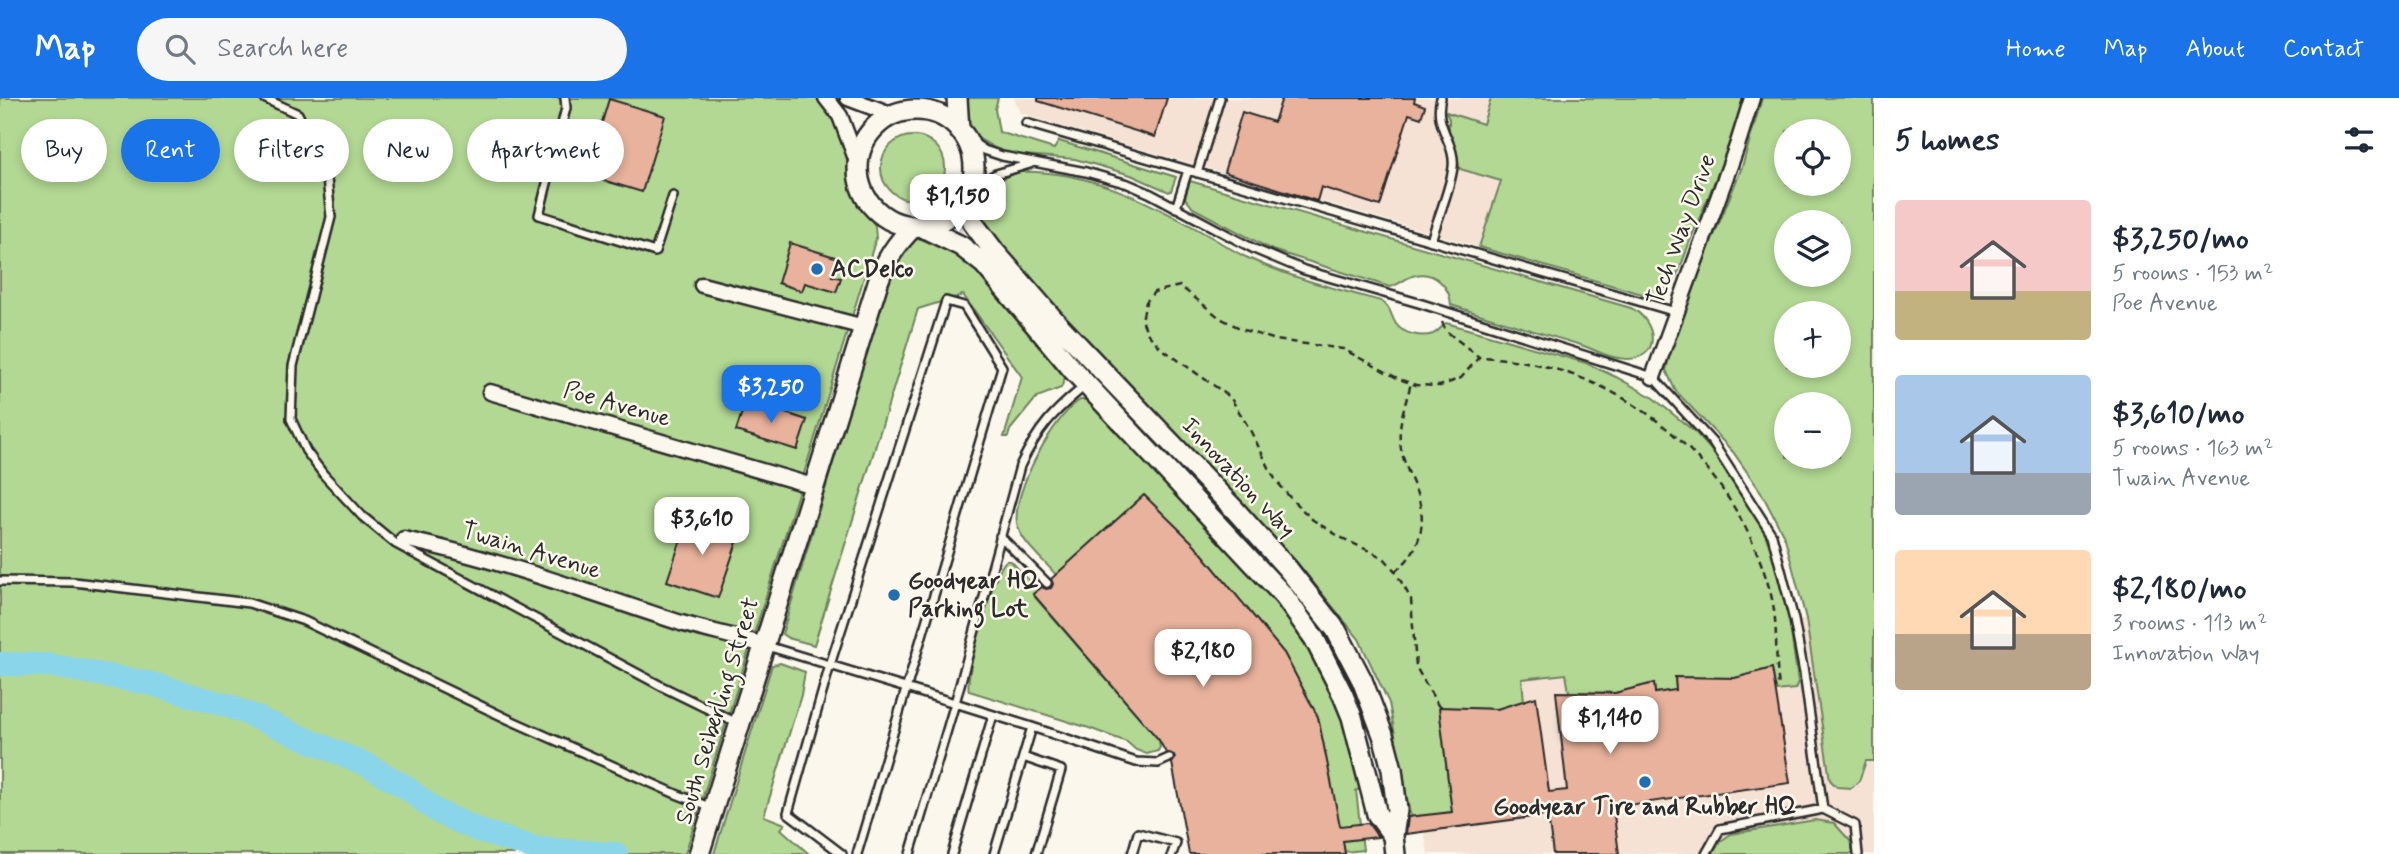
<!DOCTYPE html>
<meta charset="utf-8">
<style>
body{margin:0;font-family:Mynerve,sans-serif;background:#f6f6f7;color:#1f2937;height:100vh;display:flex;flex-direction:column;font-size:26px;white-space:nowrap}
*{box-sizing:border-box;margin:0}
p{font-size:23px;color:#747a83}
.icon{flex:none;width:38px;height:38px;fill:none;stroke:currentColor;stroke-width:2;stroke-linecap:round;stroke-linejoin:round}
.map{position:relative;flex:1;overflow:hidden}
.panel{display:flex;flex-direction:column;background:#fff;width:525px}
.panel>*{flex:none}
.guide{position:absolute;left:21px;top:21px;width:665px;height:63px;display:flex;gap:14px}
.buttons{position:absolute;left:1774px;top:21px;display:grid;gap:14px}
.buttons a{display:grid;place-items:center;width:77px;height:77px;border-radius:50%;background:#fff;box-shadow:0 4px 10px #0003;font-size:35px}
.price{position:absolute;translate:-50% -60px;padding:0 16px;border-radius:14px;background:#fff;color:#222;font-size:23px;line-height:46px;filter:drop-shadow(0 2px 4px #0008)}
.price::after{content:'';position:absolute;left:50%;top:42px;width:21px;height:16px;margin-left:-10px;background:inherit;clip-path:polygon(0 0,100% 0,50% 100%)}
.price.on{background:#1a73e8;color:#fff}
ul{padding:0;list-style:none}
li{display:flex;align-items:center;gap:21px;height:175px;padding:0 21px}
li span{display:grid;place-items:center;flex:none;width:196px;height:140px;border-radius:7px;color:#555}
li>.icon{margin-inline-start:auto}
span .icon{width:84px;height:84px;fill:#fffc;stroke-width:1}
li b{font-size:30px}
h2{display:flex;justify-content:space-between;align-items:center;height:84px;padding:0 21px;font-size:30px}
.tag{padding:0 24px;border-radius:32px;background:#fff;box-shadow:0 4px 10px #0003;font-size:24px;line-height:63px}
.tag.on{background:#1a73e8;color:#fff}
header{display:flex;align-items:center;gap:42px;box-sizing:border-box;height:98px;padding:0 35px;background:#1a73e8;color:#fff}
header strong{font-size:33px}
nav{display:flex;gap:38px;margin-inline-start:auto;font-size:24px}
.search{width:490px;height:63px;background:#f6f6f7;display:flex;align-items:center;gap:18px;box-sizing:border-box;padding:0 24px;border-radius:38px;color:#747a83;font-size:26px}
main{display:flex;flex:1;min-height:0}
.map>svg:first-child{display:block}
.built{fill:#f5e2d4}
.green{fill:#b2d893;stroke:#6e825f;stroke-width:2;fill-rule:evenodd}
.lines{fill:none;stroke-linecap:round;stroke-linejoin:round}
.river{stroke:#8bd5eb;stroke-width:24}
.building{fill:#e8b29c;stroke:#2b2b2b;stroke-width:2}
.lane-casing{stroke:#2b2b2b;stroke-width:12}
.street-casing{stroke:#2b2b2b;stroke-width:19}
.secondary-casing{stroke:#2b2b2b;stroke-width:24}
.path{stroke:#2b2b2b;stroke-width:2.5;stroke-dasharray:7 5;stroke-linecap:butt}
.lane{stroke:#fbf7ec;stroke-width:7}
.street{stroke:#fbf7ec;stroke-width:14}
.secondary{stroke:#fbf7ec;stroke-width:19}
.poi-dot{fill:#1f6fb2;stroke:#fbf7ec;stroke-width:2.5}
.labels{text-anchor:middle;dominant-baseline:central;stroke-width:5;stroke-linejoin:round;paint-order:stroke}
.street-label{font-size:24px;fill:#2b2b2b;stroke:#fbf7ec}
.poi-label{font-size:24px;font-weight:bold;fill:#2b2b2b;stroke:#fbf7ec;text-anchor:start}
</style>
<header>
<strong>Map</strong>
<div class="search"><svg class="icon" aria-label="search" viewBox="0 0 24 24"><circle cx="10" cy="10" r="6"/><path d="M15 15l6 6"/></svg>Search here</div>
<nav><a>Home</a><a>Map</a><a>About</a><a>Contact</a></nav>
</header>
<main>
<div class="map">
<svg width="1874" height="756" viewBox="0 0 1874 756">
<rect width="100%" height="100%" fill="#fbf7ec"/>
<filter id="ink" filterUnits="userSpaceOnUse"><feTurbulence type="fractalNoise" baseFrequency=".0143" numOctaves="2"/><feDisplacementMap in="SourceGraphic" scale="14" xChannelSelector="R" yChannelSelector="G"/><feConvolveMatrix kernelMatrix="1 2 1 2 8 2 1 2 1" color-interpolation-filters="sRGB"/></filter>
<g filter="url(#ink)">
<path class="built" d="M 1014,0 L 1743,0 L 1738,22 L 1675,180 L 1666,193 L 1658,197 L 1642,196 L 1061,28 L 1020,15 Z
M 1860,515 L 1874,635 L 1874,756 L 1428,756 L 1404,618 L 1381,571 Z"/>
<path class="green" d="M 0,0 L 818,0 L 833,13 L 843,32 L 850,85 L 875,128 L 876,140 L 787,431 L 685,756 L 0,756 Z
M 960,0 L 998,0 L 995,11 L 999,34 L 1054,51 L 1059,43 L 1176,79 L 1171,93 L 1169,94 L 1131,77 L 1075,61 L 1012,56 L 1000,53 L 976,39 L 966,26 Z
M 1491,0 L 1743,0 C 1731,49 1709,96 1690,143 C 1684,158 1679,179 1667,191 C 1660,199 1651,197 1642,196 L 1479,149 L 1501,83 L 1460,71 L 1449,33 L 1449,21 L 1446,14 L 1483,26 Z
M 1762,0 L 1874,0 L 1874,663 L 1866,663 L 1859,683 L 1851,690 L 1837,689 L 1830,682 L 1806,521 L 1785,440 L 1761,394 L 1733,354 L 1675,292 L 1666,272 L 1671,252 L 1702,167 L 1742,69 ZM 1787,33 L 1839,33 L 1839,86 L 1787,86 ZM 1787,124 L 1839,124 L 1839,177 L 1787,177 ZM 1787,215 L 1839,215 L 1839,268 L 1787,268 ZM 1787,306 L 1839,306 L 1839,359 L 1787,359 Z
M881 70a32 32 0 1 1 64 0a32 32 0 1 1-64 0Z
M 1015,74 C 1087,70 1150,104 1211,139 C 1223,146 1235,154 1248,160 C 1291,180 1336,191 1381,203 C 1392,210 1390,217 1396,226 C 1403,236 1422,240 1433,236 C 1438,234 1442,228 1446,225 L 1450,226 L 1586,265 L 1616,279 L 1652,299 L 1695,334 L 1720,362 L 1762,428 L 1778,472 L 1787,506 L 1798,584 L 1795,591 L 1776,593 L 1772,570 L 1735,580 L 1675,579 L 1676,592 L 1655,595 L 1654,585 L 1615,595 L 1569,594 L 1566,576 L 1522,581 L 1524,603 L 1497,611 L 1439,609 L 1452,714 L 1411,721 L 1389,605 L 1359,541 L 1294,461 L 994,146 L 980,118 L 979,108 L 993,86 Z
M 1190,83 L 1631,210 C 1657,223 1662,261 1627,261 C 1610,261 1596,252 1581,247 C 1537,234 1494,221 1451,207 C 1450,189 1435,173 1416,177 C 1406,179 1399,187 1390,189 L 1272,152 L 1193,110 L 1185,100 Z
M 919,141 L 932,141 L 977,164 L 1042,250 L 1066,277 L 1061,290 L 1037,299 L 1010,332 L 1008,339 L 1004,339 L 1022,279 L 963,197 L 918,211 L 814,547 L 788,540 L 782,536 L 893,164 L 909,143 Z
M 1080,302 L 1088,302 L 1242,465 L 1283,514 L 1316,563 L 1342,615 L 1364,691 L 1356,692 L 1363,752 L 1345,754 L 1318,619 L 1284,555 L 1144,397 L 1056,477 C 1044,462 1020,444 1017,425 C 1012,394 1054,318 1080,302 Z
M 1006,463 L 1011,463 L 1038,492 L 1033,497 L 1159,642 L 1160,649 L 1158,653 L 1147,656 L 1136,652 L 1127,644 L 1089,630 L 969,593 C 964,578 994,471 1006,463 Z
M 780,565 L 805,574 L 801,597 L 764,718 L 785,726 L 781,731 L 809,756 L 714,756 L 772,567 Z
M 1815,722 L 1834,725 L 1852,745 L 1853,756 L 1712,756 L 1721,743 L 1731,736 Z"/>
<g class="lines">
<path class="river" d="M 0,566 L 48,567 L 148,585 L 229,608 L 369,668 L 404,688 L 436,713 L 480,733 L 538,751 L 616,756"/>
</g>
<path class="building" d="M 1038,0 L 1167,0 L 1155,39 L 1038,3 Z
M 1282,0 L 1415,0 L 1414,4 L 1425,8 L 1421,20 L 1409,16 L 1380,108 L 1321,89 L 1317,103 L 1224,74 L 1242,14 L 1274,24 Z
M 609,1 L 665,18 L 642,94 L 586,77 Z
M 790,145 L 838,160 L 832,178 L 841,180 L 836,194 L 805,185 L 802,193 L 778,185 Z
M 746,302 L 807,322 L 797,352 L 736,333 Z
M 1144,397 L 1195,447 L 1284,555 L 1318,619 L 1340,728 L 1368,725 L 1378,739 L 1343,743 L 1345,756 L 1189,756 L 1172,665 L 1175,661 L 1174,657 L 1166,655 L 1159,642 L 1033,496 L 1042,489 L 1046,491 L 1051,490 L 1053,486 L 1051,481 Z
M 692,409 L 708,414 L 703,429 L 738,441 L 718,500 L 667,483 Z
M 1772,570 L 1790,685 L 1613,709 L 1619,756 L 1553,756 L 1548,717 L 1406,736 L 1408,719 L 1452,714 L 1439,609 L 1497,611 L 1536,599 L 1549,694 L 1567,692 L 1556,594 L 1615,595 L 1654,585 L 1655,595 L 1676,592 L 1675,579 L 1735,580 Z"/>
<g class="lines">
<g class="lane-casing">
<path id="lane" d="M 264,0 L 298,16 L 326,71 L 331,119 L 293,268 L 291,321 L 306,353 L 324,377 L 362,418 L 396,446 L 663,589 L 739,626
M 565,0 L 566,10 L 539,117 L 655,154 L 673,98
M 1026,25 L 1676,214
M 965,39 L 984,52 L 1002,58 L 1086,74 L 1128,86 L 1149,95 L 1254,151 L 1304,172 L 1422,206 L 1653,279 L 1713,345 L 1772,437 L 1794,522 L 1804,575 L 1823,711 L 1720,731 L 1706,756
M 1197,75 L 1220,0
M 970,91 L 996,76 L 1030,66
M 1176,110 L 1188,72
M 1431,143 C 1437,122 1451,89 1453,69 C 1456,45 1433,28 1441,0
M 1000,438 L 1047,485
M 0,483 L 74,484 L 249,505 L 304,523 L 510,622 L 676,696 L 712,710
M 767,548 L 955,605 L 1020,368 C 1038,330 1053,314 1086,287
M 1032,629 L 1136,664 L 1158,665 L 1169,660
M 1023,659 L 1061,672 L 1036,756
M 1823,711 L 1855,727 L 1858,756
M 842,756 L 788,715 L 830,567 L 946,203 L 964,208 L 1002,269 L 857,756
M 910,756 L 955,605 L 1032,629 L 994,756
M 952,756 L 993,617
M 1132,756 L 1138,735 L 1176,745 L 1172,756"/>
</g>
<g class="street-casing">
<path id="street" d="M 826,0 L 840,18 L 858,66
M 848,0 L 893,17
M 702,187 L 864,229
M 1653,279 L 1737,48 L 1752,0
M 490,294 L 813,388
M 404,441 C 498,461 589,495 681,525 C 709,533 737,539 764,547"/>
</g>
<g class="secondary-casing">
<path id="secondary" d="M 957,0 L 959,32
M858 70a58 58 0 1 1 116 0a58 58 0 1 1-116 0Z
M 968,97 L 973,125 L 994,153 L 1054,222 L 1235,412 L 1288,471 L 1336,532 L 1362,582 L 1383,637 L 1392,671 L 1397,712 L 1393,738 L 1395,756
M 920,128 L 961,148 L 984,166 L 1073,272 L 1284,498 L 1314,540 L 1343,597 L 1352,619 L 1377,716 L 1393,738
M 699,756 L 878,184 C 886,161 897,145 914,128"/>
</g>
<path class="path" d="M 1442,224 L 1446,233 L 1479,259
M 1395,473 C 1414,460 1425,435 1421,411 C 1417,388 1403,370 1400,344 C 1398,324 1406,305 1411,285
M 1439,609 L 1416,569 L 1411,501 L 1395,473 L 1384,460 L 1340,439 L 1313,422 L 1292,402 L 1275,381 L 1249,330 L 1230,299 L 1161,250 L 1148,236 L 1142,222 L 1146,204 L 1154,194 L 1180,188 L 1220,220 L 1244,232 L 1276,242 L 1343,251 L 1399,281 L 1416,287 L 1440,288 L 1461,280 L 1479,259 C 1619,264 1733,359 1770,493 C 1779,524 1774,556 1779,588 L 1775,589"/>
<use href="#lane" class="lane"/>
<use href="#street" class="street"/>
<use href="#secondary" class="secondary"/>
</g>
</g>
<g class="poi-dot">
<circle cx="817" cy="171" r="7"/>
<circle cx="894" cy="497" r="7"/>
<circle cx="1645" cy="684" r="7"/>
</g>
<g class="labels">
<g class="street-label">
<text transform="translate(1682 132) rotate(-70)">Tech Way Drive</text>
<text transform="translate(617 307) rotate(16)">Poe Avenue</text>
<text transform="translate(1238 380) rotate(47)">Innovation Way</text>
<text transform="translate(531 453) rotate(17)">Twain Avenue</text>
<text transform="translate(718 613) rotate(-73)">South Seiberling Street</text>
</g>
<g class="poi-label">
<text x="831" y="171">ACDelco</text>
<text x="908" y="483">Goodyear HQ<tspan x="908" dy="28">Parking Lot</tspan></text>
<text x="1645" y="709" text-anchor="middle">Goodyear Tire and Rubber HQ</text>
</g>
</g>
</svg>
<div class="buttons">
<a><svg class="icon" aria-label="locate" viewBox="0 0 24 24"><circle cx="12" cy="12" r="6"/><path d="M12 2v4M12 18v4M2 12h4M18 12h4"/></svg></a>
<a><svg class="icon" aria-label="layers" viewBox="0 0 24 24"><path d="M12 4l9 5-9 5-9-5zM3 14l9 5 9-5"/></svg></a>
<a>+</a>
<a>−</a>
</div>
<b class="price" style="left:958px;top:136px">$1,150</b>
<b class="price on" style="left:771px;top:327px">$3,250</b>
<b class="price" style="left:702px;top:459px">$3,610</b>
<b class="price" style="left:1203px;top:591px">$2,180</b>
<b class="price" style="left:1610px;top:658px">$1,140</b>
<div class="guide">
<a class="tag">Buy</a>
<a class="tag on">Rent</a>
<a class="tag">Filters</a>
<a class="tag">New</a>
<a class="tag">Apartment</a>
</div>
</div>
<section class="panel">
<h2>5 homes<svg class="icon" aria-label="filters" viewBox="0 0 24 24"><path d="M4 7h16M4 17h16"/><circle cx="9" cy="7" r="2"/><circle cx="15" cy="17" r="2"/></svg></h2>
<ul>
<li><span style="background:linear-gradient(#f6c9c9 65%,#c2b280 0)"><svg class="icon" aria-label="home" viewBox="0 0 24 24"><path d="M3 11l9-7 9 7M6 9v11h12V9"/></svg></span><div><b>$3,250/mo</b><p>5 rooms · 153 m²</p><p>Poe Avenue</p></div></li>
<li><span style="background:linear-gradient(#a9c7e8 70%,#9aa5b1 0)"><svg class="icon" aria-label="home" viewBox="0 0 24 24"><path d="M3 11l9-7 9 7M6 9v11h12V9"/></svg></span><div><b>$3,610/mo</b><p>5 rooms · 163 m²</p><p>Twain Avenue</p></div></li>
<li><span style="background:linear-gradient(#ffd9b3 60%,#b9a48a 0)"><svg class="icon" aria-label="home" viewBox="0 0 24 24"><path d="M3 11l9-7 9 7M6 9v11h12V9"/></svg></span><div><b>$2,180/mo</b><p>3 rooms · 113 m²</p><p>Innovation Way</p></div></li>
</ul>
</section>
</main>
